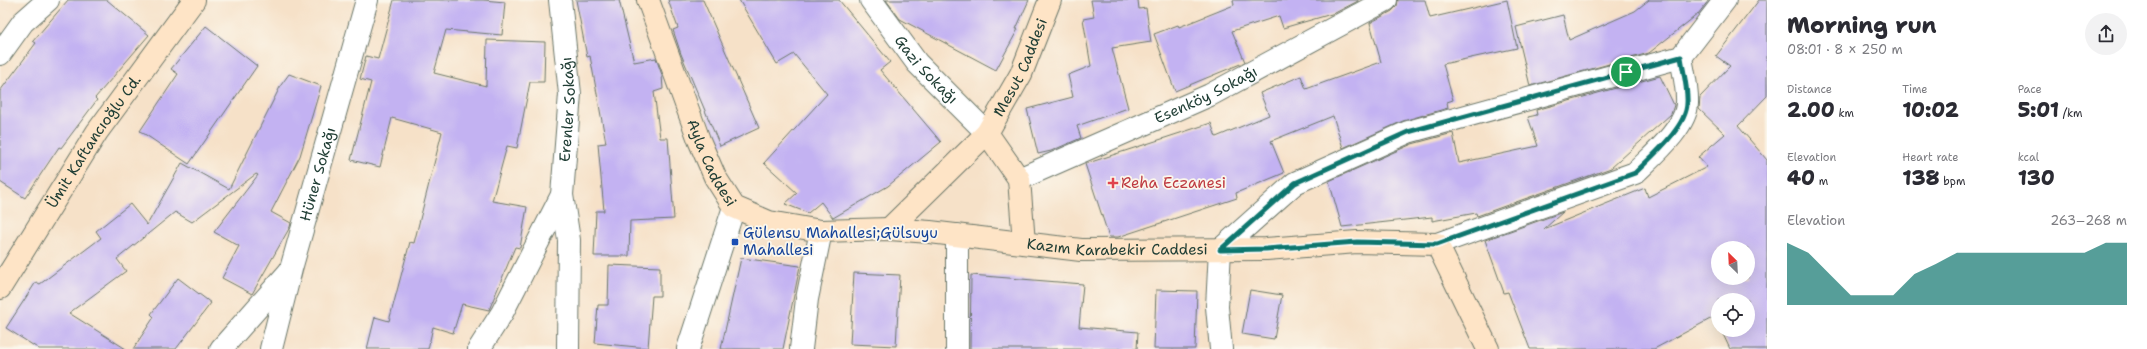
<!DOCTYPE html>
<html lang="en">
<head>
<meta charset="utf-8">
<style>
	body { margin:0; font-family:"Shantell Sans",sans-serif; background:#f2f2f3; color:#2b2b33; height:100vh; display:flex; flex-direction:column; font-size:15px; white-space:nowrap }
	* { box-sizing:border-box; margin:0 }
	p { font-size:13px; color:#7c7c81 }
	.icon { flex:none; width:22px; height:22px; fill:none; stroke:currentColor; stroke-width:2; stroke-linecap:round; stroke-linejoin:round }
	.map { position:relative; flex:1; overflow:hidden }
	.side { display:flex; flex-direction:column; background:#fff; width:380px }
	.side>* { flex:none }
	.needle { width:26px; rotate:336deg }
	.controls { position:absolute; left:1711px; top:241px; display:grid; gap:8px }
	.controls a { display:grid; place-items:center; width:44px; height:44px; border-radius:50%; background:#fff; box-shadow:0 4px 16px #0002; font-size:20px }
	.pin { position:absolute; display:grid; place-items:center; width:34px; height:34px; color:#fff; margin:-17px; border:2px solid #fff; border-radius:50%; box-shadow:0 1px 4px #0007 }
	.round { display:grid; place-items:center; flex:none; width:42px; height:42px; border-radius:21px; background:#f2f2f3 }
	.headline { display:flex; align-items:center; justify-content:space-between; height:68px; padding:0 20px }
	h1 { font-size:22px; font-weight:800; line-height:30px }
	.metrics { display:grid; grid-template-columns:repeat(3,1fr); gap:6px; height:68px; padding:4px 20px }
	.metrics div { display:grid; align-content:center }
	.metrics b { font-size:20px; font-weight:800 }
	.metrics small { font-size:11px; font-weight:400 }
	.metrics p { font-size:11px }
	.chart { height:112px; padding:8px 20px }
	.chart p { display:flex; justify-content:space-between }
	.chart svg { width:100%; height:72px; margin-top:4px; fill:#0f766e; opacity:.7 }
	main { display:flex; flex:1; min-height:0 }
	.map>svg:first-child { display:block }
	.building { fill:#c3b2f2; fill-rule:evenodd }
	.lines { fill:none; stroke-linecap:round; stroke-linejoin:round }
	.street-casing { stroke:#6a7668; stroke-width:24 }
	.secondary-casing { stroke:#6a7668; stroke-width:24 }
	.street { stroke:#fff; stroke-width:22 }
	.secondary { stroke:#fee4c6; stroke-width:22 }
	.route-casing { stroke:#fff; stroke-width:8 }
	.route { stroke:#0f766e; stroke-width:5 }
	.health-dot { fill:#e0444e; stroke:#fbf7ec; stroke-width:1.5 }
	.transit-dot { fill:#1a4fb4; stroke:#fbf7ec; stroke-width:1.5 }
	.labels { text-anchor:middle; stroke-width:3.5; stroke-linejoin:round; paint-order:stroke }
	.street-label { font-size:15px; fill:#1f3d34; stroke:#fbf7ec }
	.health-label { font-size:15px; fill:#be3a42; stroke:#fbf7ec; text-anchor:start }
	.transit-label { font-size:15px; fill:#164399; stroke:#fbf7ec; text-anchor:start }
</style>
</head>
<body>
<main>
<div class="map">
<svg width="1767" height="349" viewBox="0 0 1767 349">
	<rect width="100%" height="100%" fill="#fbf7ec"/>
	<filter id="ink" filterUnits="userSpaceOnUse"><feTurbulence type="fractalNoise" baseFrequency=".025" numOctaves="2"/><feDisplacementMap in="SourceGraphic" scale="8" xChannelSelector="R" yChannelSelector="G"/><feConvolveMatrix kernelMatrix="1 2 1 2 8 2 1 2 1" color-interpolation-filters="sRGB"/></filter>
	<filter id="wash" filterUnits="userSpaceOnUse"><feTurbulence type="fractalNoise" baseFrequency=".012" numOctaves="4" result="noise"/><feDisplacementMap in="SourceGraphic" scale="16" xChannelSelector="R" yChannelSelector="G"/><feGaussianBlur stdDeviation="0.9" result="paint"/><feColorMatrix in="noise" values="0 0 0 0 0 0 0 0 0 0 0 0 0 0 0 0 0 1.4 0 .05"/><feComposite in="paint" operator="in"/></filter>
	<g filter="url(#wash)">
		<rect width="100%" height="100%" fill="#f6e1c8"/>
		<g id="blocks">
			<!-- building -->
			<g class="building">
				<polygon points="68,0 107,0 149,35 95,98 97,100 61,148 59,147 25,198 0,182 0,91 36,43 33,41"/>
				<polygon points="394,0 483,0 505,2 502,35 446,30 434,73 486,86 487,40 545,42 544,82 530,82 517,148 507,146 492,201 527,207 520,248 515,247 489,310 462,304 453,333 433,327 428,349 367,349 375,317 389,321 410,242 414,243 442,132 392,118 380,167 351,160 371,82 360,79 366,56 378,59"/>
				<polygon points="576,0 619,0 634,62 656,58 662,75 663,89 654,92 660,138 668,138 674,219 630,221 629,256 594,256 596,211 604,211 598,144 606,143 590,56 587,57"/>
				<polygon points="668,0 703,0 759,128 720,146 681,54 673,30 678,28"/>
				<polygon points="739,0 839,0 890,62 880,70 941,142 888,186 833,218 821,202 808,213 785,204 797,193 764,163 827,94 794,54 777,64"/>
				<polygon points="886,0 1029,0 1016,29 1018,29 996,70 900,19"/>
				<polygon points="1091,0 1138,0 1139,9 1146,8 1151,42 1112,48 1128,108 1077,126 1081,138 1051,151 1038,154 1027,109 1073,97 1068,75 1091,66 1083,19 1094,17"/>
				<polygon points="1233,0 1358,0 1358,1 1335,13 1283,28 1279,16 1232,31 1245,62 1175,91 1154,34 1178,25 1179,27 1234,5"/>
				<polygon points="1398,0 1425,0 1430,18 1507,0 1517,48 1443,64 1453,100 1447,102 1448,108 1403,121 1343,148 1333,116 1271,141 1284,173 1236,193 1237,198 1118,237 1109,237 1085,164 1211,123 1216,137 1269,115 1260,93 1301,76 1306,89 1381,62 1370,23 1392,11 1397,6"/>
				<polygon points="1649,0 1709,0 1698,14 1649,53 1530,86 1516,27 1563,15 1569,40 1635,11"/>
				<path d="M 1759,0 L 1767,0 L 1767,96 L 1738,126 L 1767,160 L 1767,349 L 1730,349 L 1721,330 L 1748,330 L 1748,300 L 1718,300 L 1718,324 L 1714,317 L 1654,349 L 1530,349 L 1508,292 L 1504,293 L 1485,240 L 1563,212 L 1544,229 L 1645,188 L 1648,197 L 1707,167 L 1698,157 L 1725,134 L 1699,109 L 1700,97 L 1730,66 L 1716,56 ZM 1718,248 L 1748,248 L 1748,278 L 1718,278 Z"/>
				<polygon points="206,26 257,66 189,164 140,131 178,74 171,69"/>
				<polygon points="289,74 321,86 300,156 271,212 291,223 290,227 252,294 222,278 239,246 214,232 258,175 256,174 192,222 175,212 117,259 126,271 69,313 126,349 39,349 6,328 36,282 40,284 101,238 96,231 130,204 147,225 182,163 229,189 281,85"/>
				<polygon points="1660,76 1674,105 1671,114 1611,168 1477,216 1476,213 1432,221 1432,217 1342,227 1329,181 1412,144 1453,133 1459,163 1538,146 1528,117 1537,115 1536,110"/>
				<polygon points="741,258 800,266 783,349 721,349"/>
				<polygon points="609,265 660,267 660,296 652,296 648,348 595,343 598,305 608,305"/>
				<polygon points="854,273 900,275 896,346 850,344"/>
				<polygon points="971,275 1083,284 1079,327 1138,332 1137,349 970,349"/>
				<polygon points="178,278 211,303 176,349 133,349 154,317 151,314"/>
				<polygon points="1156,290 1197,291 1195,349 1154,349"/>
				<polygon points="1250,290 1282,295 1274,339 1242,334"/>
			</g>
		</g>
	</g>
	<g filter="url(#ink)">
		<use href="#blocks" fill-opacity="0" stroke="#6a7668" stroke-width="1"/>
		<g class="lines">
			<defs>
				<g id="street">
					<path id="s1" d="M 871,0 L 917,63 L 987,133"/>
					<polyline points="0,54 23,22 48,0"/>
					<path id="s2" d="M 1019,179 L 1210,95 L 1386,0"/>
					<polyline points="562,195 569,240 568,349"/>
					<path d="M 1437,244 L 1635,173 C 1651,157 1687,127 1687,103 C 1688,88 1683,71 1681,57"/>
					<polyline points="221,349 289,272"/>
					<path id="s3" d="M 271,349 L 291,269 L 367,0"/>
					<path id="s4" d="M 479,349 L 502,313 L 562,195 L 570,94 L 560,0"/>
					<polyline points="688,349 734,207"/>
					<polyline points="801,349 807,299 821,231"/>
					<polyline points="957,349 957,235"/>
					<polyline points="1221,349 1217,307 1220,250 1295,183 1408,132 1681,57 1725,0"/>
				</g>
				<g id="secondary">
					<path id="s5" d="M 648,0 L 699,140 L 715,177 L 734,207 L 769,222 L 821,231 L 889,229 L 930,232 L 1081,250 L 1266,249 L 1357,242 L 1437,244 L 1488,349"/>
					<polyline points="987,133 1019,179 1024,243"/>
					<path id="s6" d="M 889,229 L 987,133 L 1021,74 L 1050,0"/>
					<path id="s7" d="M 0,288 L 97,132 L 194,0"/>
				</g>
			</defs>
			<!-- street casing -->
			<use href="#street" class="street-casing"/>
			<!-- secondary casing -->
			<use href="#secondary" class="secondary-casing"/>
			<!-- street -->
			<use href="#street" class="street"/>
			<!-- secondary -->
			<use href="#secondary" class="secondary"/>
		</g>
	</g>
	<g class="lines" filter="url(#ink)">
		<defs>
			<path id="route" d="M 1681,57 C 1683,71 1688,88 1687,103 C 1687,127 1651,157 1635,173 L 1437,244 L 1357,242 L 1266,249 L 1220,250 L 1295,183 L 1408,132 Z"/>
		</defs>
		<!-- route casing -->
		<use href="#route" class="route-casing"/>
		<!-- route -->
		<use href="#route" class="route"/>
	</g>
	<!-- markers -->
	<path class="health-dot" d="M1111 177h4v4h4v4h-4v4h-4v-4h-4v-4h4z"/>
	<rect class="transit-dot" x="731" y="238" width="8" height="8" rx="2"/>
	<g class="labels">
		<!-- street labels -->
		<g class="street-label">
			<text dy="5" stroke="none"><textPath href="#s6" startOffset="211">Mesut Caddesi</textPath></text>
			<text dy="5" stroke="none"><textPath href="#s1" startOffset="89">Gazi Sokağı</textPath></text>
			<text dy="5" stroke="none"><textPath href="#s2" startOffset="205">Esenköy Sokağı</textPath></text>
			<text dy="5" stroke="none"><textPath href="#s4" startOffset="261">Erenler Sokağı</textPath></text>
			<text dy="5" stroke="none"><textPath href="#s7" startOffset="174">Ümit Kaftancıoğlu Cd.</textPath></text>
			<text dy="5" stroke="none"><textPath href="#s5" startOffset="175">Ayla Caddesi</textPath></text>
			<text dy="5" stroke="none"><textPath href="#s3" startOffset="181">Hüner Sokağı</textPath></text>
			<text dy="5" stroke="none"><textPath href="#s5" startOffset="613">Kazım Karabekir Caddesi</textPath></text>
		</g>
		<!-- health labels -->
		<g class="health-label">
			<text x="1121" y="188">Reha Eczanesi</text>
		</g>
		<!-- transit labels -->
		<g class="transit-label">
			<text x="743" y="238">Gülensu Mahallesi;Gülsuyu<tspan x="743" dy="17">Mahallesi</tspan></text>
		</g>
	</g>
</svg>
<div class="controls">
<a><svg class="needle" viewBox="-14 -14 28 28"><path d="M0-13l5 13h-10z" fill="#e53935"/><path d="M0 13l5-13h-10z" fill="#7c7c81"/></svg></a>
<a><svg class="icon" aria-label="locate" viewBox="0 0 24 24"><circle cx="12" cy="12" r="6"/><path d="M12 2v4M12 18v4M2 12h4M18 12h4"/></svg></a>
</div>
<div class="pin" style="left:1626px;top:72px;background:#1e9e55"><svg class="icon" aria-label="arrive" viewBox="0 0 24 24"><path d="M6 21V4h12l-3 4 3 4H6"/></svg></div>
</div>
<section class="side">
<div class="headline"><div><h1>Morning run</h1><p>08:01 · 8 × 250 m</p></div><a class="round"><svg class="icon" aria-label="share" viewBox="0 0 24 24"><path d="M12 15V3M7 8l5-5 5 5M5 13v7h14v-7"/></svg></a></div>
<div class="metrics">
<div><p>Distance</p><b>2.00<small> km</small></b></div>
<div><p>Time</p><b>10:02</b></div>
<div><p>Pace</p><b>5:01<small> /km</small></b></div>
</div>
<div class="metrics">
<div><p>Elevation</p><b>40<small> m</small></b></div>
<div><p>Heart rate</p><b>138<small> bpm</small></b></div>
<div><p>kcal</p><b>130</b></div>
</div>
<div class="chart"><p><span>Elevation</span>263–268 m</p>
<svg viewBox="0 0 160 44" preserveAspectRatio="none"><path d="M0 44V6L10 12L20 25L30 38L40 38L50 38L60 25L70 19L80 12L90 12L100 12L110 12L120 12L130 12L140 12L150 6L160 6V44z"/></svg>
</div>
</section>
</main>
</body>
</html>
